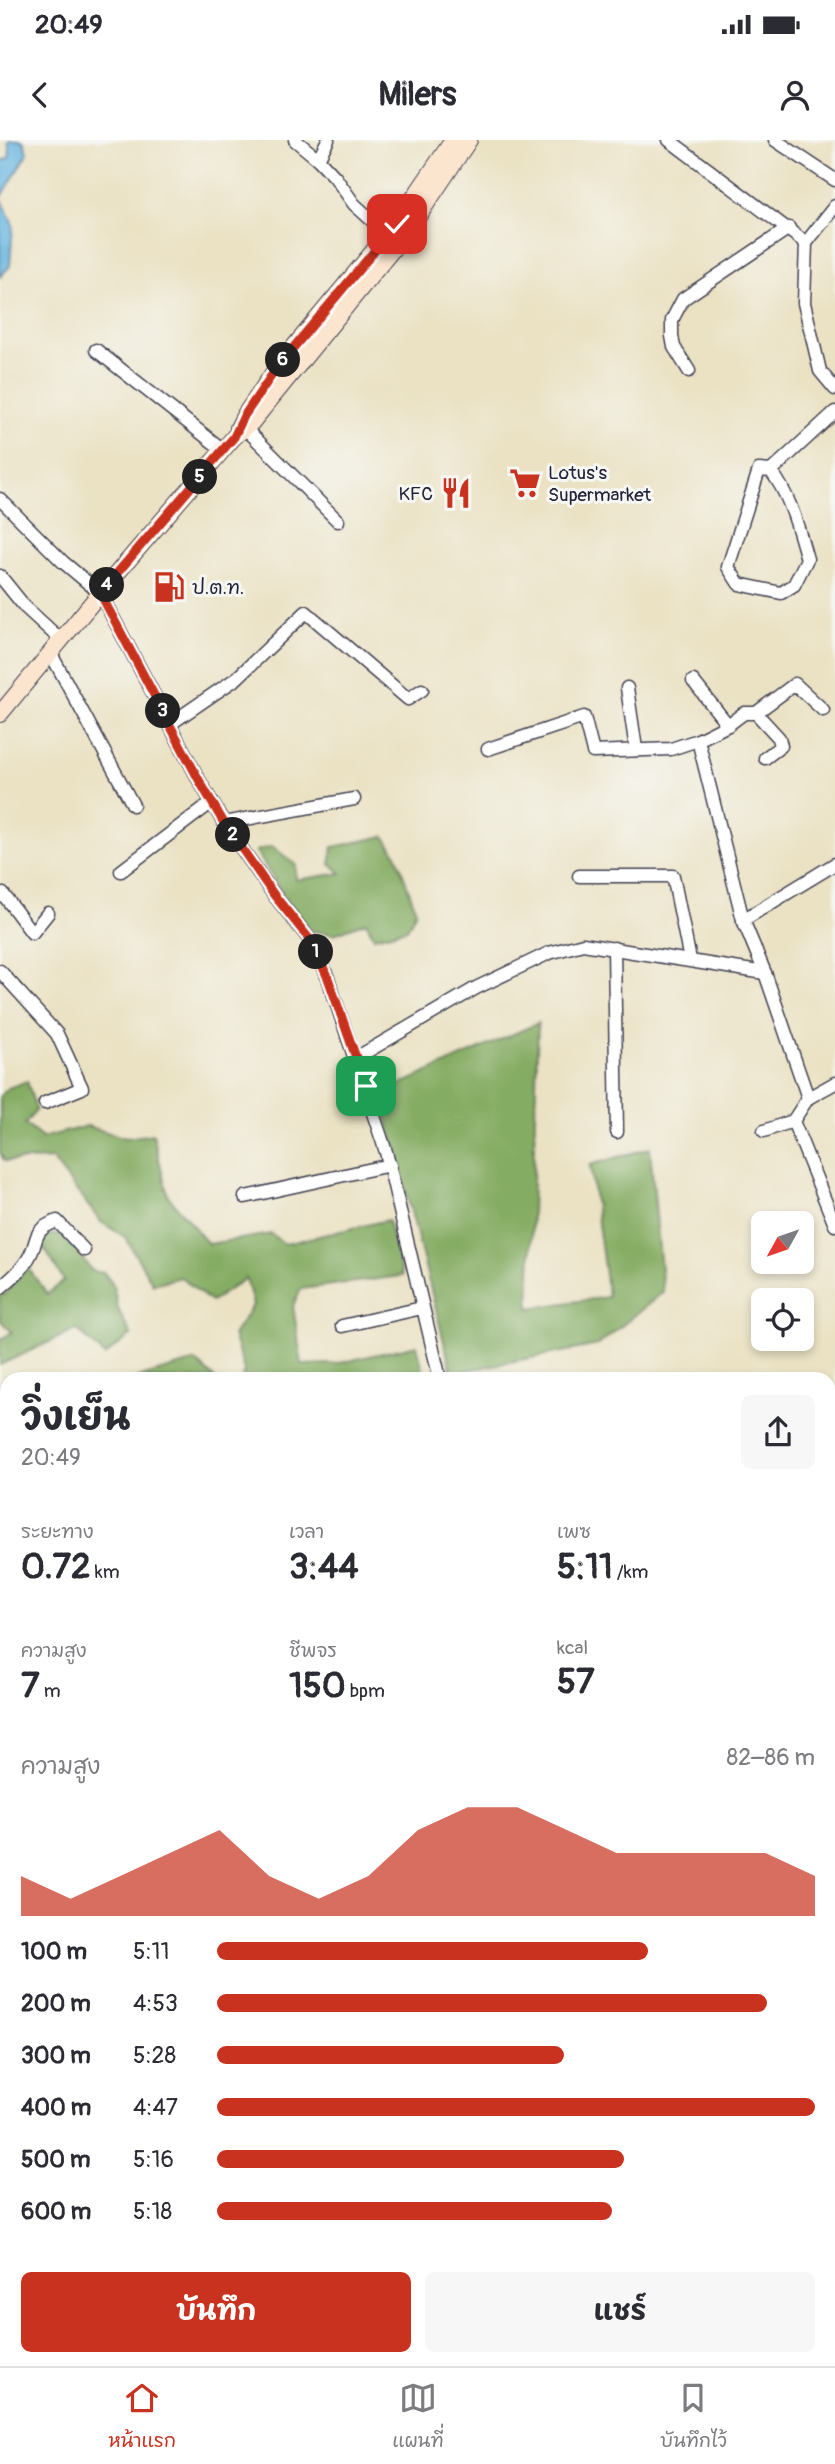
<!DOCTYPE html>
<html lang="th">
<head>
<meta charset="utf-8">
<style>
	body { margin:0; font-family:Pangolin,"Playpen Sans Thai",sans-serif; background:#f7f7f7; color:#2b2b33; height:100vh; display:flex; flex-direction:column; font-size:26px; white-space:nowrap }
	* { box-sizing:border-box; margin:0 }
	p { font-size:23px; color:#7c7c81 }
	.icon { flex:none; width:38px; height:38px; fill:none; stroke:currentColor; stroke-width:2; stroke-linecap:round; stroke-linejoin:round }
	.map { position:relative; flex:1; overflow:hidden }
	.sheet { position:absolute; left:0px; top:1232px; width:836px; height:994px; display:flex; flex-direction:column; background:#fff; border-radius:21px 21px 0 0; box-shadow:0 4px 10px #0003 }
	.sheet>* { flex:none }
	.needle { width:46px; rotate:230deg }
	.buttons { position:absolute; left:751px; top:1071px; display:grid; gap:14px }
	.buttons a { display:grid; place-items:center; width:63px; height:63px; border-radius:10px; background:#fff; box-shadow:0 4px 10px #0003; font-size:35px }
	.pin { position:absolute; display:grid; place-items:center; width:60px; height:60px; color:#fff; margin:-30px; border-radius:14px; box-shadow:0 4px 10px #0006 }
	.km { position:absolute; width:35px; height:35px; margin:-18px; border-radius:50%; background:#222; color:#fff; font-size:19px; line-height:35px; text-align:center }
	.round { display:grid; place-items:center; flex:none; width:74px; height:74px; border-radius:10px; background:#f7f7f7 }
	.summary { display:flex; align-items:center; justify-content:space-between; height:119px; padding:0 21px }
	h1 { font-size:38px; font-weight:700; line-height:52px }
	.metrics { display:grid; grid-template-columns:repeat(3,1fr); gap:10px; height:119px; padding:7px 21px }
	.metrics div { display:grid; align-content:center }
	.metrics b { font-size:35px; font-weight:700 }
	.metrics small { font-size:19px; font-weight:400 }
	.metrics p { font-size:19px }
	.chart { height:196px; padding:14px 21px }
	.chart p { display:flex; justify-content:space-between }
	.chart svg { width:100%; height:126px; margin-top:7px; fill:#c8321e; opacity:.7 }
	.button { display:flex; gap:14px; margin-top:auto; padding:14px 21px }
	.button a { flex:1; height:80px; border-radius:10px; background:#c8321e; color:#fff; font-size:28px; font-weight:700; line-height:80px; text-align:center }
	.button a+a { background:#f7f7f7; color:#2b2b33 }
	ul { padding:0 21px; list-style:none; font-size:23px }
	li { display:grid; grid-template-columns:112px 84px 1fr; align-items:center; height:52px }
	li i { height:18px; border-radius:9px; background:#c8321e }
	.status { display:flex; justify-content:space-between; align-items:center; height:49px; padding:0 35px; background:#fff; direction:ltr }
	.status svg { height:19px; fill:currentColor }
	header { display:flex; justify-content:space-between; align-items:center; height:91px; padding:0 21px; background:#fff; font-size:32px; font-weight:700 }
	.dock { display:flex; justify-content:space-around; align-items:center; height:98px; border-top:2px solid #e1e1e2; background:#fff; font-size:19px; color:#7c7c81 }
	.dock a { display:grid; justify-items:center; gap:4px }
	.dock .selected { color:#c8321e }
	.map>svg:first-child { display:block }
	.forest { fill:#84ac62; stroke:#53674e; stroke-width:2 }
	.water { fill:#66b5e0; stroke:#446c8e; stroke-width:2 }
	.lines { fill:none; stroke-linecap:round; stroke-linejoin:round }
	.street-casing { stroke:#403f50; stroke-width:15 }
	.secondary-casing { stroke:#403f50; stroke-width:18 }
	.street { stroke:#fff; stroke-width:12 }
	.secondary { stroke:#fbe5cf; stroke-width:16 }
	.route-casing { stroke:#fff; stroke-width:14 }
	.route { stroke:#c8321e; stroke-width:9 }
	.labels { text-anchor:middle; stroke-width:6; stroke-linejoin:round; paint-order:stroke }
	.poi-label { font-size:19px; fill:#22223b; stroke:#f6f6f2; text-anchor:start }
</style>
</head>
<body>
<div class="status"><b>20:49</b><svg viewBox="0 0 49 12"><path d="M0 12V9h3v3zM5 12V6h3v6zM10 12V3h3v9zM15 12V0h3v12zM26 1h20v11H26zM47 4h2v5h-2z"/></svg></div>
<header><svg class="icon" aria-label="back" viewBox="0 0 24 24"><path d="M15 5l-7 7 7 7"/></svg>Milers<svg class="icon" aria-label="person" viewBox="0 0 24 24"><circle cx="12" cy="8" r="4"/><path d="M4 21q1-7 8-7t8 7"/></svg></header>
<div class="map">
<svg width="835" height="2226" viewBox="0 0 835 2226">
	<rect width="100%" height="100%" fill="#f6f6f2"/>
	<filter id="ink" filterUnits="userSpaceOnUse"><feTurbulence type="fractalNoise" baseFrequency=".0143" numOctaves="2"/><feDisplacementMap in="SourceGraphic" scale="14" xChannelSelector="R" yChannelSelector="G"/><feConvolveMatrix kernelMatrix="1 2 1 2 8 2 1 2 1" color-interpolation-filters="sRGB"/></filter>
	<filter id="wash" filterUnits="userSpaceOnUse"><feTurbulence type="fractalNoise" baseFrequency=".00686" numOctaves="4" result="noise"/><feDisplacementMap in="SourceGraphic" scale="28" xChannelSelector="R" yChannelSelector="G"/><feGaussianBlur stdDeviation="1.57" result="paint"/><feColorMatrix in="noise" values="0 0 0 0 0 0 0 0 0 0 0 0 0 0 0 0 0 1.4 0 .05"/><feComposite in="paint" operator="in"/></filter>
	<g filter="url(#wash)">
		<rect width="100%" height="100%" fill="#ebe2c4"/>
		<!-- forest -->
		<g class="forest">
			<polygon points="384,696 396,714 416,771 407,789 374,797 366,782 334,794 312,791 289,764 256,711 272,706 296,725 296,740 341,733 330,724 333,707"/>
			<polygon points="538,883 529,1168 608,1157 590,1025 650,1008 663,1152 598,1205 452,1233 381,953"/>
			<polygon points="27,941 36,970 25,984 42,998 87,986 126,998 153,994 168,1056 208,1104 271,1094 285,1104 388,1080 402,1136 301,1149 293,1166 302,1225 335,1224 417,1205 425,1239 242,1239 244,1230 233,1195 253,1165 246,1138 211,1162 181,1137 153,1144 125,1097 101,1082 52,1019 4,1021 0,1012 0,956 8,948"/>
			<polygon points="46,1089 52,1095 64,1094 92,1131 104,1133 113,1145 118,1169 131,1195 105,1216 77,1189 0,1225 0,1200 12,1192 0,1180 0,1152 5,1155 15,1140 28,1128 47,1154 64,1141 46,1111 39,1106"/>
			<polygon points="196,1221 215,1239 133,1239"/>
			<polygon points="835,1369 835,2226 0,2226 0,1905 7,1901 7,2219 830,2219 830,1370"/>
		</g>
		<!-- water -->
		<polygon class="water" points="10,0 22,0 25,4 27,14 1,58 13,85 10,126 0,137 0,22 9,18 10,9 8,2"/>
	</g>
	<g filter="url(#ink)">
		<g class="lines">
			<defs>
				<g id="street">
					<polyline points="295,0 318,19 335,37 354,64 388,95"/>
					<polyline points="669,0 806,103"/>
					<polyline points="775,0 835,40"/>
					<polyline points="318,19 328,0"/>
					<polyline points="835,66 806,103 804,163 820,231 835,249"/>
					<polyline points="96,210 223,310"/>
					<polyline points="689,231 674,207 672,196 672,180 683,159 789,88"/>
					<polyline points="246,289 338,381"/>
					<path d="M 759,330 L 771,331 C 791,357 798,388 807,419 L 794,445 L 781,453 L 739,444 L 728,427 Z"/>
					<polyline points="771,331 835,272"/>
					<polyline points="0,359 63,422 100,453 199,640 224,683 274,755 311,801 328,838 386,1012 440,1239"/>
					<polyline points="0,436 25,467 62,501"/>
					<polyline points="51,514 133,665"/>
					<polyline points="693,541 728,585"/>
					<polyline points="627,548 636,609"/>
					<polyline points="756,573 779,598 781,606 765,618"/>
					<polyline points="170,584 237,538 306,472 408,559 422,550"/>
					<polyline points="698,600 743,780 765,833 808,958 835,943"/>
					<polyline points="488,609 584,577 593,612 671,609 698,600 728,585 744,573 756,573 795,544 823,570"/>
					<polyline points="224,683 354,659"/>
					<polyline points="121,731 212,662"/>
					<polyline points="579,736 673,736 690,820"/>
					<polyline points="0,756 3,754 32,793 48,773"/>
					<polyline points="743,780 835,724"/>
					<polyline points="614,808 617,992"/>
					<polyline points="0,831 57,894 82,948 45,963"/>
					<polyline points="356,918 476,848 549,813 583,804 765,833"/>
					<polyline points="808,958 793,981 835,1085"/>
					<polyline points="764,991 793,981"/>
					<polyline points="245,1057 390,1025"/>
					<path d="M 0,1148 C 10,1140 21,1131 28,1119 C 40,1100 30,1091 57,1081 L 84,1110"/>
					<polyline points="342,1186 422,1168"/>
					<polyline points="0,1264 7,1279"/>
					<polyline points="830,1365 835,1363"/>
					<polyline points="0,1766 7,1770"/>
					<polyline points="0,1799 7,1782"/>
					<polyline points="830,1878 835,1879"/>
					<polyline points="425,2226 427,2219"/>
				</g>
				<g id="secondary">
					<polyline points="238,288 244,276 278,226 396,84 453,0"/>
					<polyline points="0,574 100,453 234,297 252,282 396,105 417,78 469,0"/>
				</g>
			</defs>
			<!-- street casing -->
			<use href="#street" class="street-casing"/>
			<!-- secondary casing -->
			<use href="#secondary" class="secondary-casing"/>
			<!-- street -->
			<use href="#street" class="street"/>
			<!-- secondary -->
			<use href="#secondary" class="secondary"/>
		</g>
	</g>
	<g class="lines" filter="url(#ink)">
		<defs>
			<polyline id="route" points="366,946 328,838 311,801 274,755 224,683 199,640 100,453 234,297 244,276 278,226 397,84"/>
		</defs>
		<!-- route casing -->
		<use href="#route" class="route-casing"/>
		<!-- route -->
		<use href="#route" class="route"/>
	</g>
	<!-- icons -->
	<defs>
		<symbol id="supermarket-bare" viewBox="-9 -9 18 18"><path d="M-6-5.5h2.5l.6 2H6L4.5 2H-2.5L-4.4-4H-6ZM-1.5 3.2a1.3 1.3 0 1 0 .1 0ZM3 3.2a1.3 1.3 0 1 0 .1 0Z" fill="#c8321e" stroke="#f6f6f2" stroke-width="2.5" paint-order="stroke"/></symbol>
		<symbol id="restaurant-bare" viewBox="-9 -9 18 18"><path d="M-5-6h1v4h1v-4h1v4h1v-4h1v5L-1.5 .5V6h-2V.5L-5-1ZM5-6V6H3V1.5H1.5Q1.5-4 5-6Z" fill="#c8321e" stroke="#f6f6f2" stroke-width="2.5" paint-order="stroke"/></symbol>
		<symbol id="fuel-bare" viewBox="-9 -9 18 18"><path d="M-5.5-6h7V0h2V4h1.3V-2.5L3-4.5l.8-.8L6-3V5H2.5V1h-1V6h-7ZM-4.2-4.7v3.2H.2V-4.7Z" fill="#c8321e" stroke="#f6f6f2" stroke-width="2.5" paint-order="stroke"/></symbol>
	</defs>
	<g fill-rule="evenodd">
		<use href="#supermarket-bare" x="503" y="321" width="44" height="44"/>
		<use href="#restaurant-bare" x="434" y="331" width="44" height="44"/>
		<use href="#fuel-bare" x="147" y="425" width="44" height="44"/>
	</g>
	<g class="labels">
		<!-- poi labels -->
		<g class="poi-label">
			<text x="548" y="339">Lotus's<tspan x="548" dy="22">Supermarket</tspan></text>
			<text x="433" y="360" text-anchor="end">KFC</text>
			<text x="192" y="454">ป.ต.ท.</text>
		</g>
	</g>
</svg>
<div class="buttons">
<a><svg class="needle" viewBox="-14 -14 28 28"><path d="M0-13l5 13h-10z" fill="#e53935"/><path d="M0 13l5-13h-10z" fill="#7c7c81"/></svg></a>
<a><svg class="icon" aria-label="locate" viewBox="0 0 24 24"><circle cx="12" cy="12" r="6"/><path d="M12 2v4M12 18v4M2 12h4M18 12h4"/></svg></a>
</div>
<div class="pin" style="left:366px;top:946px;background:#1e9e55"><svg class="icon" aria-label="arrive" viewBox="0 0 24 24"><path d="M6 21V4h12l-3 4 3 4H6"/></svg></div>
<div class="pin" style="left:397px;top:84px;background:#d93025"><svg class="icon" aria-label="check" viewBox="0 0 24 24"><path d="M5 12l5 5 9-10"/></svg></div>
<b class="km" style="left:316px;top:812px">1</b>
<b class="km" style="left:233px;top:695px">2</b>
<b class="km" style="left:163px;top:571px">3</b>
<b class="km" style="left:107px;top:445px">4</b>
<b class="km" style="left:200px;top:337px">5</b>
<b class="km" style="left:283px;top:220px">6</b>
<section class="sheet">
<div class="summary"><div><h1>วิ่งเย็น</h1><p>20:49</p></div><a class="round"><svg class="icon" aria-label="share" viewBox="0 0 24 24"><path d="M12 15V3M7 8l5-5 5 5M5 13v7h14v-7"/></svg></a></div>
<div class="metrics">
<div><p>ระยะทาง</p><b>0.72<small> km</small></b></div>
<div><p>เวลา</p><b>3:44</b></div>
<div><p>เพซ</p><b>5:11<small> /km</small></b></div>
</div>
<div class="metrics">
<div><p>ความสูง</p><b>7<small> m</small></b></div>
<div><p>ชีพจร</p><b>150<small> bpm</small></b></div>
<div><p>kcal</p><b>57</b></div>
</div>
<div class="chart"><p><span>ความสูง</span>82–86 m</p>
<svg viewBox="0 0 160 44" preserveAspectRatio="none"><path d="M0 44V30L10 38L20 30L30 22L40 14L50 30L60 38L70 30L80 14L90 6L100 6L110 14L120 22L130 22L140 22L150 22L160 30V44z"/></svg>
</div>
<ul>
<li><b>100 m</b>5:11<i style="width:72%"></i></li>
<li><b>200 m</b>4:53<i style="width:92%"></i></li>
<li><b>300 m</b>5:28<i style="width:58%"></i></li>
<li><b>400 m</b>4:47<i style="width:100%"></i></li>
<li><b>500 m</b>5:16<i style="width:68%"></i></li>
<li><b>600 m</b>5:18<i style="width:66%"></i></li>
</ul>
<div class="button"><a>บันทึก</a><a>แชร์</a></div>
</section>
</div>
<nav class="dock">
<a class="selected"><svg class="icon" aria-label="home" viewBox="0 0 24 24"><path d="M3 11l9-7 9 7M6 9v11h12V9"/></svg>หน้าแรก</a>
<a><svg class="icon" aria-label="map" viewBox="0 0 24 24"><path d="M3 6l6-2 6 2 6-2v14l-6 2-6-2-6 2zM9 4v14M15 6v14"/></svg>แผนที่</a>
<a><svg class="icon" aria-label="saved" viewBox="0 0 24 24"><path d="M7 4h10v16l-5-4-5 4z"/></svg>บันทึกไว้</a>
</nav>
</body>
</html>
